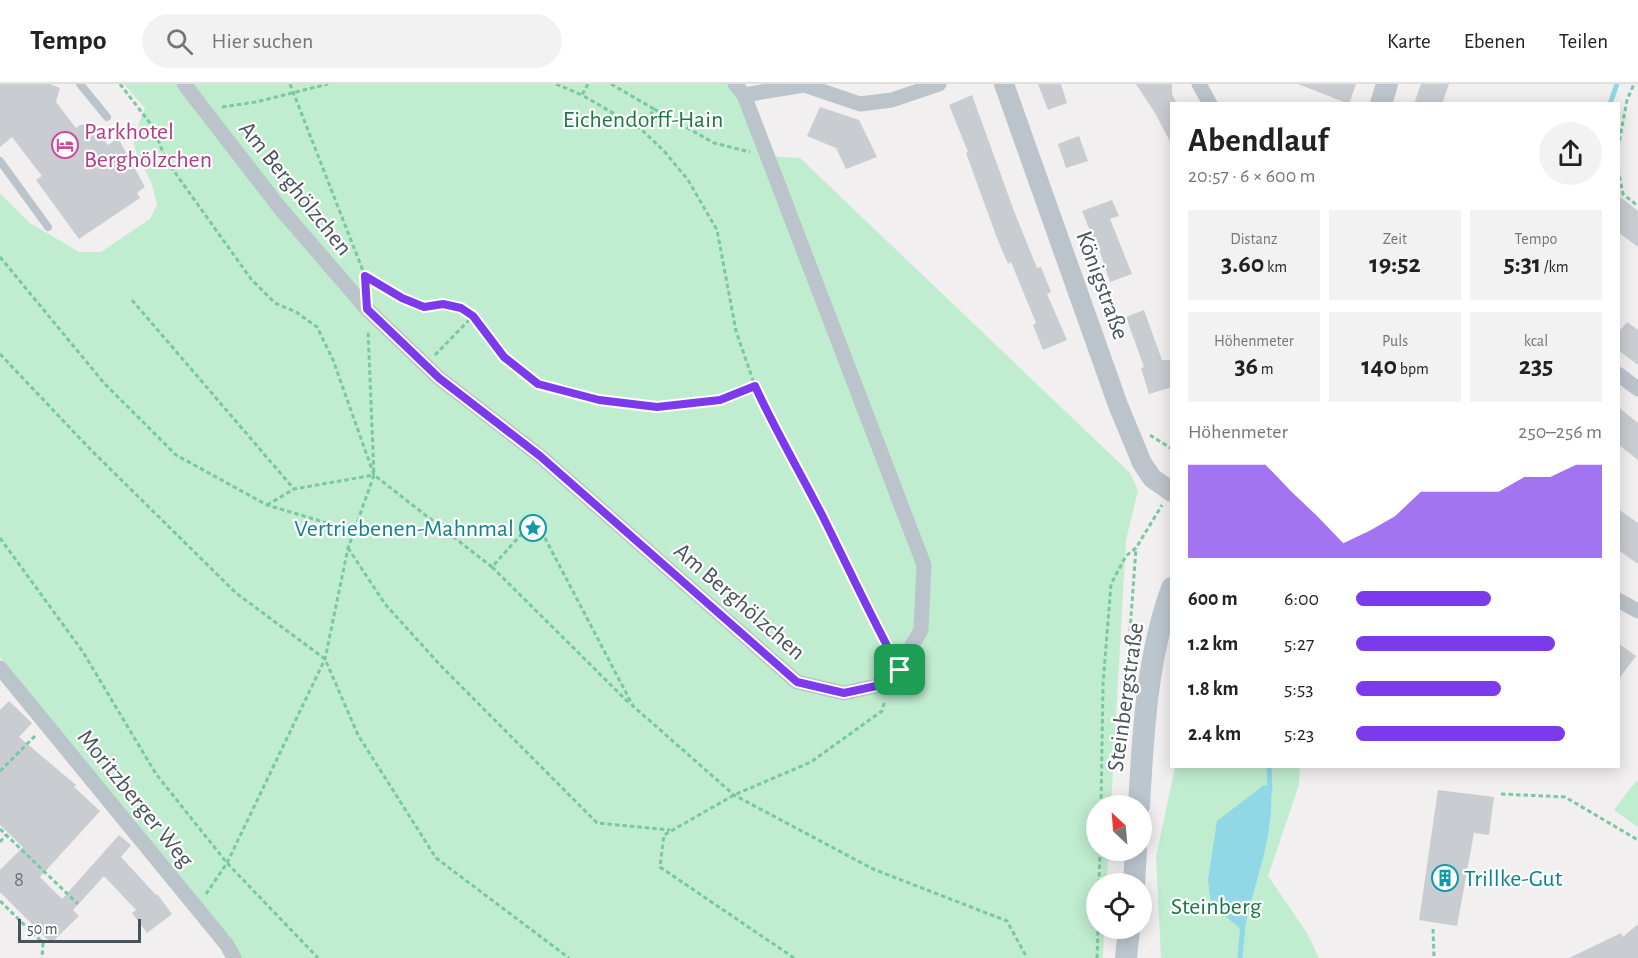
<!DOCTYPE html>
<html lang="de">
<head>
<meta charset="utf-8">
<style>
	body { margin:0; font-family:"Alegreya Sans",sans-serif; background:#f2f2f2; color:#222; height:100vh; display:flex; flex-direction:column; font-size:22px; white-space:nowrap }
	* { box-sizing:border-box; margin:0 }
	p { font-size:20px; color:#767676 }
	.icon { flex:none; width:33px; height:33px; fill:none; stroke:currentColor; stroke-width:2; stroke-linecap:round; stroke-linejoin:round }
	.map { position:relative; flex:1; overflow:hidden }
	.sheet { position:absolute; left:1170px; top:18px; width:450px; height:666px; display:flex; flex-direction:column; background:#fff; border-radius:0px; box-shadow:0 3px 15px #0003 }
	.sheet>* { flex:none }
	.needle { width:39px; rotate:334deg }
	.controls { position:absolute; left:1086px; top:711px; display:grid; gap:12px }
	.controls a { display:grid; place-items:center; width:66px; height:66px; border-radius:50%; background:#fff; box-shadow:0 3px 15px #0003; font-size:30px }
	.scale { position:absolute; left:18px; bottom:15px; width:123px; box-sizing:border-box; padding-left:6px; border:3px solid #48535b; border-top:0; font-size:16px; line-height:21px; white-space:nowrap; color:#48535b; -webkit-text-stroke:4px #fff; paint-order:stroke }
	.pin { position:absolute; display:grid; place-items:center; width:51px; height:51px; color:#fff; margin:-26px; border-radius:12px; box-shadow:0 3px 9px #0006 }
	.round { display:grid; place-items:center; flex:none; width:63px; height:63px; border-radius:32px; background:#f2f2f2 }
	.head { display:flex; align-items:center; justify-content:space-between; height:102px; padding:0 18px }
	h1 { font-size:33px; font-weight:700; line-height:45px }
	.stats { display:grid; grid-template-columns:repeat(3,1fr); gap:9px; height:102px; padding:6px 18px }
	.stats div { display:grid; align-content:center; border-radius:0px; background:#f2f2f2; text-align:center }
	.stats b { font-size:26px; font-weight:700 }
	.stats small { font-size:16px; font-weight:400 }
	.stats p { font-size:16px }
	.chart { height:168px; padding:12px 18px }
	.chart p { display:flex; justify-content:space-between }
	.chart svg { width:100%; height:108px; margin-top:6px; fill:#7c3aed; opacity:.7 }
	ul { padding:0 18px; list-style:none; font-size:20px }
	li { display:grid; grid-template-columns:96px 72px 1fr; align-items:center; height:45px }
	li i { height:15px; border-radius:8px; background:#7c3aed }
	header { display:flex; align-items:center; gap:36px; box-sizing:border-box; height:84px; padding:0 30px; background:#fff; border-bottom:2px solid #e0e0e0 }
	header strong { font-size:28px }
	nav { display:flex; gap:33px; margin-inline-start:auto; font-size:21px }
	.search { width:420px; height:54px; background:#f2f2f2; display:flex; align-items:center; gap:15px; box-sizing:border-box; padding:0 21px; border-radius:33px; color:#767676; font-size:22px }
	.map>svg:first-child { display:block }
	.green { fill:#c0eccf }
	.water { fill:#90d8e6 }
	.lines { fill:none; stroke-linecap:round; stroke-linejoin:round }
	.stream { stroke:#90d8e6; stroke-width:5 }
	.building { fill:#c9ccd1 }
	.path { stroke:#7ac89e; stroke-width:3; stroke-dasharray:4.5 3; stroke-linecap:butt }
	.service { stroke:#bbc4cb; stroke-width:8 }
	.minor { stroke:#bbc4cb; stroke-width:15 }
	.tertiary { stroke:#bbc4cb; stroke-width:20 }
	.secondary { stroke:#bcc6cf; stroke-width:22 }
	.route-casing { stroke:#fff; stroke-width:12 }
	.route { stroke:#7c3aed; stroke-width:8 }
	.labels { text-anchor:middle; stroke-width:4.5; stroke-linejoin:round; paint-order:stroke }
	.number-label { font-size:21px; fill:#687178 }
	.park-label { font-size:24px; fill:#1d7846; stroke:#fff }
	.hotel-label { font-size:24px; fill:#b23c85; stroke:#fff; text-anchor:start }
	.street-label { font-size:24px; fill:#48535b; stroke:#fff }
	.culture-label { font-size:24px; fill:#0d838f; stroke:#fff; text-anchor:end }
</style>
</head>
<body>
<header>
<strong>Tempo</strong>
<div class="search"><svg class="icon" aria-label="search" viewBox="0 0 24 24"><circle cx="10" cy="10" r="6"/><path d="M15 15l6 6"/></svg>Hier suchen</div>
<nav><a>Karte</a><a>Ebenen</a><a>Teilen</a></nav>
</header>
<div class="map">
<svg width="1638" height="874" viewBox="0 0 1638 874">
	<rect width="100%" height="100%" fill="#f1efef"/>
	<!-- green -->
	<g class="green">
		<polygon points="124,0 733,0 766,72 800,74 1130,389 1138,407 1126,456 1111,721 1096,722 1096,766 1108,767 1107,799 1096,800 1096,844 1104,845 1103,874 231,874 230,860 0,573 0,109 30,139 79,168 101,168 150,135 157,121 152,100 137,71 133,56 145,24"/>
		<polygon points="1175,683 1300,683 1299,701 1268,792 1307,849 1319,874 1161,874 1156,773"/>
		<polygon points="1636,697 1638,698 1638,743 1614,726"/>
	</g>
	<!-- water -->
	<path class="water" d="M 1264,701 L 1271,703 C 1274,757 1254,797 1244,848 L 1211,820 L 1208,796 L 1217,737 Z"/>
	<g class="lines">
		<!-- stream -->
		<g class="stream">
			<polyline points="1610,20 1617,0"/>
			<polyline points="1269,682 1270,708"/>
			<polyline points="1240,874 1243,840"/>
		</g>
	</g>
	<!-- building -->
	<g class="building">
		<polygon points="0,0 50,0 60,4 56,18 76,44 80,41 91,40 108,61 118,54 145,103 137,109 140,114 79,155 36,96 42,92 12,53 0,63"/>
		<polygon points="1038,0 1061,0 1067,19 1048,26"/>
		<polygon points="1136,0 1172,0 1172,10 1177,20 1172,20 1172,61 1155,29"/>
		<polygon points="1298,0 1356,0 1349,20"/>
		<polygon points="1421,0 1449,0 1442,20 1414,20"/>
		<polygon points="972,11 1014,127 1037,184 1041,183 1051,208 1047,210 1067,256 1043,266 1033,241 1036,239 1011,178 1008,180 997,154 966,69 968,68 949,21"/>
		<polygon points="820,23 859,36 877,73 846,85 836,64 807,52"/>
		<polygon points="1079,52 1088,77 1066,84 1058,60"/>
		<polygon points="1618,111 1638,127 1638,163 1618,148"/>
		<polygon points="1112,116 1119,132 1110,135 1132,190 1110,198 1095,153 1093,154 1082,127"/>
		<polygon points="1144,226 1162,276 1172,276 1172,303 1149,310 1141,284 1144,283 1126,233"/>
		<polygon points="1627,238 1638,246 1638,281 1618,266 1618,249"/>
		<polygon points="1618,323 1638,339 1638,376 1618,360"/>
		<polygon points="1618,425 1638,439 1638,480 1618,466"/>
		<polygon points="1618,559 1636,572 1618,596"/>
		<polygon points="9,617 32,639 19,653 76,701 74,703 100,727 40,793 62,815 119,751 131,761 121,773 156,811 157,810 172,830 147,849 132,829 136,826 104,792 73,826 79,832 51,859 0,808 0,786 23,763 0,741 0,626"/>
		<polygon points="1438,706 1494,713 1489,751 1474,749 1457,842 1419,836"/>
		<polygon points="1638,840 1638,874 1569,874 1621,849 1623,853"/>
	</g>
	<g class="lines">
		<!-- path -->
		<g class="path">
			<polyline points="120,0 153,43 166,76 251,195 275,219 296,228 317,243 333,276 374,391 492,483 535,435 633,622 734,711 873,785 1007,837 1027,874"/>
			<polyline points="290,0 365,192 366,201"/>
			<polyline points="556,0 582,11"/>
			<polyline points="588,0 582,11 642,46 664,67 688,96 717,146 736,247 755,302 782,360 821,430 856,505 890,568"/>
			<polyline points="611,0 654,25 642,46"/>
			<polyline points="222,23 256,18 328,0"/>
			<polyline points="654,25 714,59 750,68"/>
			<polyline points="1618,64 1627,16 1634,0"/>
			<polyline points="1618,85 1623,110 1638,122"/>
			<polyline points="0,173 104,299 176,371 267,421 354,447"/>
			<polyline points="365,192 402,214 424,223 443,220 461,224 473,232 504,273 538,300 599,316 657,323 720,316 755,302"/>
			<polyline points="132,216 294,405"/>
			<polyline points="0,270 90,365 236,509 325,575 358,651 436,774 569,874"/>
			<polyline points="435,271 473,232"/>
			<polyline points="1150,351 1172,365"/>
			<polyline points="267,421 294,405 374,391"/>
			<polyline points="0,454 83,568 156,690 227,779 318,874"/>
			<polyline points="348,464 385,520 441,582 597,739 670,746"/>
			<polyline points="492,483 629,619"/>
			<polyline points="1124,629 1136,464"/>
			<polyline points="0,687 37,650"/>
			<polyline points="1501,710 1565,713 1638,756"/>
			<polyline points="1101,722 1103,600 1111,500 1126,472 1136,464 1162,421"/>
			<polyline points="0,745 78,820"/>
			<polyline points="0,758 6,751"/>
			<polyline points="1099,800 1100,766"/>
			<polyline points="206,810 227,779 325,575 348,464 374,391 368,246"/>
			<polyline points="0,817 43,859 42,874"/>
			<polyline points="1433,845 1434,874"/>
			<polyline points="794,874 660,783 664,751 734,711 811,678 882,627 885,616"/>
			<polyline points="1097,874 1098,844"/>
		</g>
		<!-- service -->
		<g class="service">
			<polyline points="80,0 107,33"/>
			<polyline points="0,77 48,143"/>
		</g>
		<!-- minor -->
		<g class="minor">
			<polyline points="184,0 280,124 367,225 439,294 540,372 797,598 844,609 890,599 921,546 924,481 744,11 735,0"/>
			<polyline points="1199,0 1210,20"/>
			<polyline points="744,11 804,1 860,20 892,16 939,0"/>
			<polyline points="1618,290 1638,305"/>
			<polyline points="1618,516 1638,527"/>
			<polyline points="0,584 227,861 234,874"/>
		</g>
		<!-- tertiary -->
		<polyline class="tertiary" points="1004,0 1118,321 1142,379 1152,394 1172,408"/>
		<!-- secondary -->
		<g class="secondary">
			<polyline points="1381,20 1387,0"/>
			<path d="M 1139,722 C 1143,649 1147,572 1172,504"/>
			<polyline points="1134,800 1136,766"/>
			<polyline points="1126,874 1129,844"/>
		</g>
	</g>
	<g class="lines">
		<defs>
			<path id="route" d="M 365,192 L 402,214 L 424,223 L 443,220 L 461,224 L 473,232 L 504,273 L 538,300 L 599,316 L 657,323 L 720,316 L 755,302 C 775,346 800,388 822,431 C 848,483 872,535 900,586 L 890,599 L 844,609 L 797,598 L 540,372 L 439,294 L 367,225 Z"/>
		</defs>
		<!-- route casing -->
		<use href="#route" class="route-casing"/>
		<!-- route -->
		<use href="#route" class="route"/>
	</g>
	<!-- icons -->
	<defs>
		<symbol id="hotel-ring" viewBox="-11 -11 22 22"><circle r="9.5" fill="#fff" stroke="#d1479c" stroke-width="1.5"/><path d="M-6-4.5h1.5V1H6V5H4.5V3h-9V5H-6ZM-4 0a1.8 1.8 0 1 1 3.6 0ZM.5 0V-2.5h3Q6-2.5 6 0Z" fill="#d1479c"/></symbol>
		<symbol id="sight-ring" viewBox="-11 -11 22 22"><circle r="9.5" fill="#fff" stroke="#0f9aa8" stroke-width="1.5"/><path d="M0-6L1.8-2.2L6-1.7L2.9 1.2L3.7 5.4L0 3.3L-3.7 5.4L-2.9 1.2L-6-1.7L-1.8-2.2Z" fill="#0f9aa8"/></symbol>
		<symbol id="building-ring" viewBox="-11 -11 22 22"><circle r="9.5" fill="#fff" stroke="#0f9aa8" stroke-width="1.5"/><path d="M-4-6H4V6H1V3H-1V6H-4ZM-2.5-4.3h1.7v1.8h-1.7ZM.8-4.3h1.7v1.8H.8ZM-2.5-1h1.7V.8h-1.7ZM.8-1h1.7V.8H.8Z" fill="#0f9aa8"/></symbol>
	</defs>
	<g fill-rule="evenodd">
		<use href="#hotel-ring" x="50" y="46" width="30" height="30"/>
		<use href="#sight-ring" x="518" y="429" width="30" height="30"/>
		<use href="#building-ring" x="1430" y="779" width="30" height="30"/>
	</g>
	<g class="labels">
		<!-- number labels -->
		<g class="number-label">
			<text x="19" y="802">8</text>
		</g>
		<!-- park labels -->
		<g class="park-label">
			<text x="643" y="43">Eichendorff-Hain</text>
			<text x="1216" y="830">Steinberg</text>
		</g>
		<!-- hotel labels -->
		<g class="hotel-label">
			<text x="84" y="55">Parkhotel<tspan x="84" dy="28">Berghölzchen</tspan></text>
		</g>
		<!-- street labels -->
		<g class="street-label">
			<text transform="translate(296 104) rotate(51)" y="8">Am Berghölzchen</text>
			<text transform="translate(1103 201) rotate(70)" y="8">Königstraße</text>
			<text transform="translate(740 517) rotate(41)" y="8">Am Berghölzchen</text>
			<text transform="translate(1125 613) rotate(-82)" y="8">Steinbergstraße</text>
			<text transform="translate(136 714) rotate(51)" y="8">Moritzberger Weg</text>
		</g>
		<!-- culture labels -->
		<g class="culture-label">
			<text x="514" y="452">Vertriebenen-Mahnmal</text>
			<text x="1464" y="802" text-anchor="start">Trillke-Gut</text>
		</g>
	</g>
</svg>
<div class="controls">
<a><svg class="needle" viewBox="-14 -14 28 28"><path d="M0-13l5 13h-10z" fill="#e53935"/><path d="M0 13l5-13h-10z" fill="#767676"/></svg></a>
<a><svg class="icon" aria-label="locate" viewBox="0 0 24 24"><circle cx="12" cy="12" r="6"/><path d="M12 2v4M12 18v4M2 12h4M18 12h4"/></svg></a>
</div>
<div class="scale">50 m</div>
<div class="pin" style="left:900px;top:586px;background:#1e9e55"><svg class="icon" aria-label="arrive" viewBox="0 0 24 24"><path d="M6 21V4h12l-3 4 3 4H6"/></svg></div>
<section class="sheet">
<div class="head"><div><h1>Abendlauf</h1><p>20:57 · 6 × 600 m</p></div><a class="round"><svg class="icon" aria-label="share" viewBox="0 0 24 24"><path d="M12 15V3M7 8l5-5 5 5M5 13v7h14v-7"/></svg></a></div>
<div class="stats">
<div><p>Distanz</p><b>3.60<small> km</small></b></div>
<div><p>Zeit</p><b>19:52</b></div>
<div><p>Tempo</p><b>5:31<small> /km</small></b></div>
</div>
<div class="stats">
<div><p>Höhenmeter</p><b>36<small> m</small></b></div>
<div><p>Puls</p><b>140<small> bpm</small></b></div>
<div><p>kcal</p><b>235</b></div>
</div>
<div class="chart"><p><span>Höhenmeter</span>250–256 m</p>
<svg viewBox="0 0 160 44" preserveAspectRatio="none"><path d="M0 44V6L10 6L20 6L30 6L40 17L50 27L60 38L70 33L80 27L90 17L100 17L110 17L120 17L130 11L140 11L150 6L160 6V44z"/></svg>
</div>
<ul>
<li><b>600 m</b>6:00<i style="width:55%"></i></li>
<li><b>1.2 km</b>5:27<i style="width:81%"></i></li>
<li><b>1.8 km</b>5:53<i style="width:59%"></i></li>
<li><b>2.4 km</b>5:23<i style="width:85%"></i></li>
</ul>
</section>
</div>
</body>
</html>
